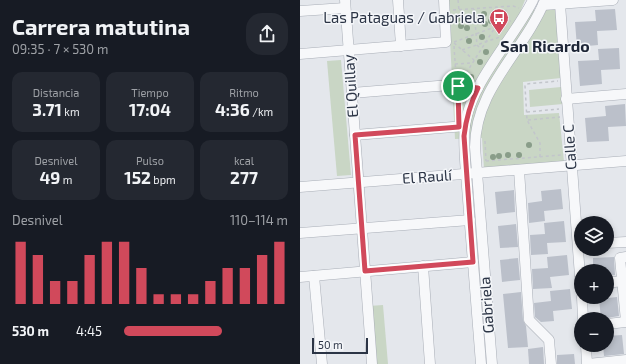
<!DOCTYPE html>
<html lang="es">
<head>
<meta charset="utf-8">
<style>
	body { margin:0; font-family:"Exo 2",sans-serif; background:#242831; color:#f1f3f6; height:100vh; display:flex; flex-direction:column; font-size:15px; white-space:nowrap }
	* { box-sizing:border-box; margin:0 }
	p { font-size:13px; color:#9ea1a6 }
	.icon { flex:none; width:22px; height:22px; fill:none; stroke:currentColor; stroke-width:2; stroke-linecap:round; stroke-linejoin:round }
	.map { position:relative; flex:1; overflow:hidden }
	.drawer { display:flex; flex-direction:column; background:#171b24; width:300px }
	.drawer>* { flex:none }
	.fabs { position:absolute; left:274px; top:216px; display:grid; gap:8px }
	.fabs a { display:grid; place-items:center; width:40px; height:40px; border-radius:50%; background:#171b24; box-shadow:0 2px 6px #0003; font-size:20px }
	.scale { position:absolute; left:12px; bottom:10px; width:56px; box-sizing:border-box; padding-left:4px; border:2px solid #2b3445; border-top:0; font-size:11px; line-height:14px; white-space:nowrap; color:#2b3445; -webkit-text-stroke:3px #f4f6f9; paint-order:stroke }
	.pin { position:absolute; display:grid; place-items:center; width:34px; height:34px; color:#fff; margin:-17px; border:2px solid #fff; border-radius:50%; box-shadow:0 1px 4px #0007 }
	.round { display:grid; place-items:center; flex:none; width:42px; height:42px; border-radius:16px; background:#242831 }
	.headline { display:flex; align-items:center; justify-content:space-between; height:68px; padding:0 12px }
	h1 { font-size:22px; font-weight:700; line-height:30px }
	.metrics { display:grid; grid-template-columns:repeat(3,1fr); gap:6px; height:68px; padding:4px 12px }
	.metrics div { display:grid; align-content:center; border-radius:10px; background:#242831; text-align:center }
	.metrics b { font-size:17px; font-weight:700 }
	.metrics small { font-size:11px; font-weight:400 }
	.metrics p { font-size:11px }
	.chart { height:112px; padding:8px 12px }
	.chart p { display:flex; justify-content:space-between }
	.chart svg { width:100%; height:72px; margin-top:4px; stroke:#d1495b; stroke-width:6 }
	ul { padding:0 12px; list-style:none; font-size:13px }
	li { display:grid; grid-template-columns:64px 48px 1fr; align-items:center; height:30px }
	li i { height:10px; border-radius:5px; background:#d1495b }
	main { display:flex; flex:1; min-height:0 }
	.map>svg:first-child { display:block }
	.green { fill:#c9d6c5 }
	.building { fill:#bbc0ca }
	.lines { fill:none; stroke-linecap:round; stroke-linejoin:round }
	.minor-casing { stroke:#a9aeb7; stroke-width:11 }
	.path { stroke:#c2c5cb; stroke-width:1.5; stroke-dasharray:3 3; stroke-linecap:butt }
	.minor { stroke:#f7f8fa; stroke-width:10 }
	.tree { fill:#899d89 }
	.route-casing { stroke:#fff; stroke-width:8 }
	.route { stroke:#d1495b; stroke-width:5 }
	.labels { text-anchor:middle; stroke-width:3; stroke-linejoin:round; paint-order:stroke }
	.poi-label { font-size:15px; fill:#2b3445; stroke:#f4f6f9; text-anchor:end }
	.street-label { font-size:15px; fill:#2b3445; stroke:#f4f6f9 }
	.neighbourhood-label { font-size:16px; font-weight:bold; fill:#1d2536; stroke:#f4f6f9 }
</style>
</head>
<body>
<main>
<section class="drawer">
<div class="headline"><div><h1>Carrera matutina</h1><p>09:35 · 7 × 530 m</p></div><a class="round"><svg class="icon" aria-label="share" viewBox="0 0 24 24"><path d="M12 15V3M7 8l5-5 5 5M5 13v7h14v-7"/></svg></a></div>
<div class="metrics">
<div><p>Distancia</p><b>3.71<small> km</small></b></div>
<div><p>Tiempo</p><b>17:04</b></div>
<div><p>Ritmo</p><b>4:36<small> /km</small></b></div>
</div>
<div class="metrics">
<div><p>Desnivel</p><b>49<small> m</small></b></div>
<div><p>Pulso</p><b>152<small> bpm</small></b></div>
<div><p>kcal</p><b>277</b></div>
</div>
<div class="chart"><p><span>Desnivel</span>110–114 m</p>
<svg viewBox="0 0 160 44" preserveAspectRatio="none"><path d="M5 44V6M15 44V14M25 44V30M35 44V30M45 44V14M55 44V6M65 44V6M75 44V22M85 44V38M95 44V38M105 44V38M115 44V30M125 44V22M135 44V22M145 44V14M155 44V6"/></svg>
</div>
<ul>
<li><b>530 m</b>4:45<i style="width:60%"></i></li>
</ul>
</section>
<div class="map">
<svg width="326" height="364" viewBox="0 0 326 364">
	<rect width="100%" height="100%" fill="#e4e7ec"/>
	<!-- green -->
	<g class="green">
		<polygon points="148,0 225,0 221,10 257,9 261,78 223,82 224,115 259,113 264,162 184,169 182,138 155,139"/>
		<polygon points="41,60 51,175 37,176 27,61"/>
		<polygon points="261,87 263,104 230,107 229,90"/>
		<polygon points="83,305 88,364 74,364 69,306"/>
	</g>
	<!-- building -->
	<g class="building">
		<polygon points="315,9 317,30 297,31 298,45 277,47 275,22 296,21 295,10"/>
		<polygon points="319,48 320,69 301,70 302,84 280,86 278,61 299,60 298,49"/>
		<polygon points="325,104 326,126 308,127 309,141 287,142 285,118 306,116 305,106"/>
		<polygon points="261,189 263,209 244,211 245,221 229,223 228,203 242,201 241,191"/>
		<polygon points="214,190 215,212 197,214 195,192"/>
		<polygon points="264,221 266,242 247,243 248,254 231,255 230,235 245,234 244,223"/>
		<polygon points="216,224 218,247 200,248 198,226"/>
		<polygon points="267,255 269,275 250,277 252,288 233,289 232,269 248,268 247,257"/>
		<polygon points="314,257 315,275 307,276 307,271 293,271 293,258"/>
		<polygon points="218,258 220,280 202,282 200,260"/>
		<polygon points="270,289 272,309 253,311 254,321 241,322 235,317 234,303 251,301 250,291"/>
		<polygon points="221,292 223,320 226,326 228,347 208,348 203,294"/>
		<polygon points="317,297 319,316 301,319 299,299"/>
		<polygon points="322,335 324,354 304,356 303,345 307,345 307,336"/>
		<polygon points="243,347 244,364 229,364 228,349"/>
		<polygon points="274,354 275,364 257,364 257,355"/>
	</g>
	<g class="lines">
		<defs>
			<g id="minor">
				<polyline points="45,0 72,364"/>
				<polyline points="98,0 101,46"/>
				<polyline points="260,4 281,290"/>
				<polyline points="243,5 313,0"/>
				<polyline points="0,11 45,8"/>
				<polyline points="0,54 146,42 144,0"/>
				<polyline points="52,93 150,85 178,88"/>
				<polyline points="266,99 326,94"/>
				<polyline points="55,135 165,126"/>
				<polyline points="219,170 229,320 249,340 251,364"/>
				<polyline points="0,187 326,161"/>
				<polyline points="0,233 170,220"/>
				<polyline points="307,243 326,242"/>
				<polyline points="326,257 320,258 326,321"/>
				<polyline points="123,266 130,364"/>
				<polyline points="14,276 22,364"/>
				<polyline points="0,277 173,262"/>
				<polyline points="307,283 322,281"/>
				<polyline points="282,297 283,319"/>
				<polyline points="307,324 326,322"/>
				<polyline points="286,345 287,364"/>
				<path d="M 181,364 L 166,174 C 165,158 163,141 165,125 C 172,80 213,40 233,0"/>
				<path d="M 192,364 L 175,147 C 175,88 224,52 245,0"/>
				<polyline points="288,364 326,360"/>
			</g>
		</defs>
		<!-- minor casing -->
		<use href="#minor" class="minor-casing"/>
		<!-- path -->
		<g class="path">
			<polyline points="158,0 159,10"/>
			<polyline points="174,9 177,45 181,49"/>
			<polyline points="153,10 213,6 219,8"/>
			<polyline points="154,42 211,21"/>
			<polyline points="154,43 174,60"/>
			<polyline points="154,46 156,76"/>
			<polyline points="162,50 200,37"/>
			<polyline points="155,64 172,63"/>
			<polyline points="163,78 208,7"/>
			<polyline points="158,95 159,113"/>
			<polyline points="227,112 259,109"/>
			<polyline points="228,120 260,117"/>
			<polyline points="185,141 186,161"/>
			<polyline points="240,157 240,143 227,120 225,86 226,84 258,81"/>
			<polyline points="186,161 262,155"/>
		</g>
		<!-- minor -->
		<use href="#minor" class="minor"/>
	</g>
	<!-- trees -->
	<g class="tree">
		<circle cx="184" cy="14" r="3"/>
		<circle cx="195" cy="14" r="3"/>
		<circle cx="158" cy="19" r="3"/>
		<circle cx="205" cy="19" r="3"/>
		<circle cx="191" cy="21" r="3"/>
		<circle cx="185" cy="24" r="3"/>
		<circle cx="161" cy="26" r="3"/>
		<circle cx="167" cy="28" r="3"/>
		<circle cx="182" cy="37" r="3"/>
		<circle cx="169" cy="41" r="3"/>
		<circle cx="186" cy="52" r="3"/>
		<circle cx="180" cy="62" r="3"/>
		<circle cx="171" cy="77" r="3"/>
		<circle cx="229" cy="145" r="3"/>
		<circle cx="208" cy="155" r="3"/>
		<circle cx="219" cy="155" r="3"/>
		<circle cx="199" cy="156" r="3"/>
		<circle cx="193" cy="157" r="3"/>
	</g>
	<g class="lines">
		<defs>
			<path id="route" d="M 158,86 L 178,88 C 170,104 166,119 164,136 L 173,262 L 65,271 L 55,135 L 159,127 Z"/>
		</defs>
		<!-- route casing -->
		<use href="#route" class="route-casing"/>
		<!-- route -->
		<use href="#route" class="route"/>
	</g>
	<!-- icons -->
	<defs>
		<symbol id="bus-pin" viewBox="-11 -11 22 30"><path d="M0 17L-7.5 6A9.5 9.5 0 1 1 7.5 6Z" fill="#d1495b" stroke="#f4f6f9"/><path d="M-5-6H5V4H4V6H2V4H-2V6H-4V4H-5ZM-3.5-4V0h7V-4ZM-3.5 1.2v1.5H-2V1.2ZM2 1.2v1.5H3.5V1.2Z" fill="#fff"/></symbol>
	</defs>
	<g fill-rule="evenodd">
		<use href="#bus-pin" x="188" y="7" width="22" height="30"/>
	</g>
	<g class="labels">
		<!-- poi labels -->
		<g class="poi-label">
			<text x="185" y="23">Las Pataguas / Gabriela</text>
		</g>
		<!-- street labels -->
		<g class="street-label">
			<text transform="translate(51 86) rotate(-94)" y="5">El Quillay</text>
			<text transform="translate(270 147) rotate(-94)" y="5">Calle C</text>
			<text transform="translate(127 177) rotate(-4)" y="5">El Raulí</text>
			<text transform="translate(187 305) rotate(-94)" y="5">Gabriela</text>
		</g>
		<!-- neighbourhood labels -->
		<g class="neighbourhood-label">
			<text x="245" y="52">San Ricardo</text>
		</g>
	</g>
</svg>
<div class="fabs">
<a><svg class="icon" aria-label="layers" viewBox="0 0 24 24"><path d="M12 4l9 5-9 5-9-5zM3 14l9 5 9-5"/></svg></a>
<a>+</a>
<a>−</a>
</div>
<div class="scale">50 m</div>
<div class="pin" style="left:158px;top:86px;background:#1e9e55"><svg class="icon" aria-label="arrive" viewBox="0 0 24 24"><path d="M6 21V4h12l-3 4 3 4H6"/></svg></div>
</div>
</main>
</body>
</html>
